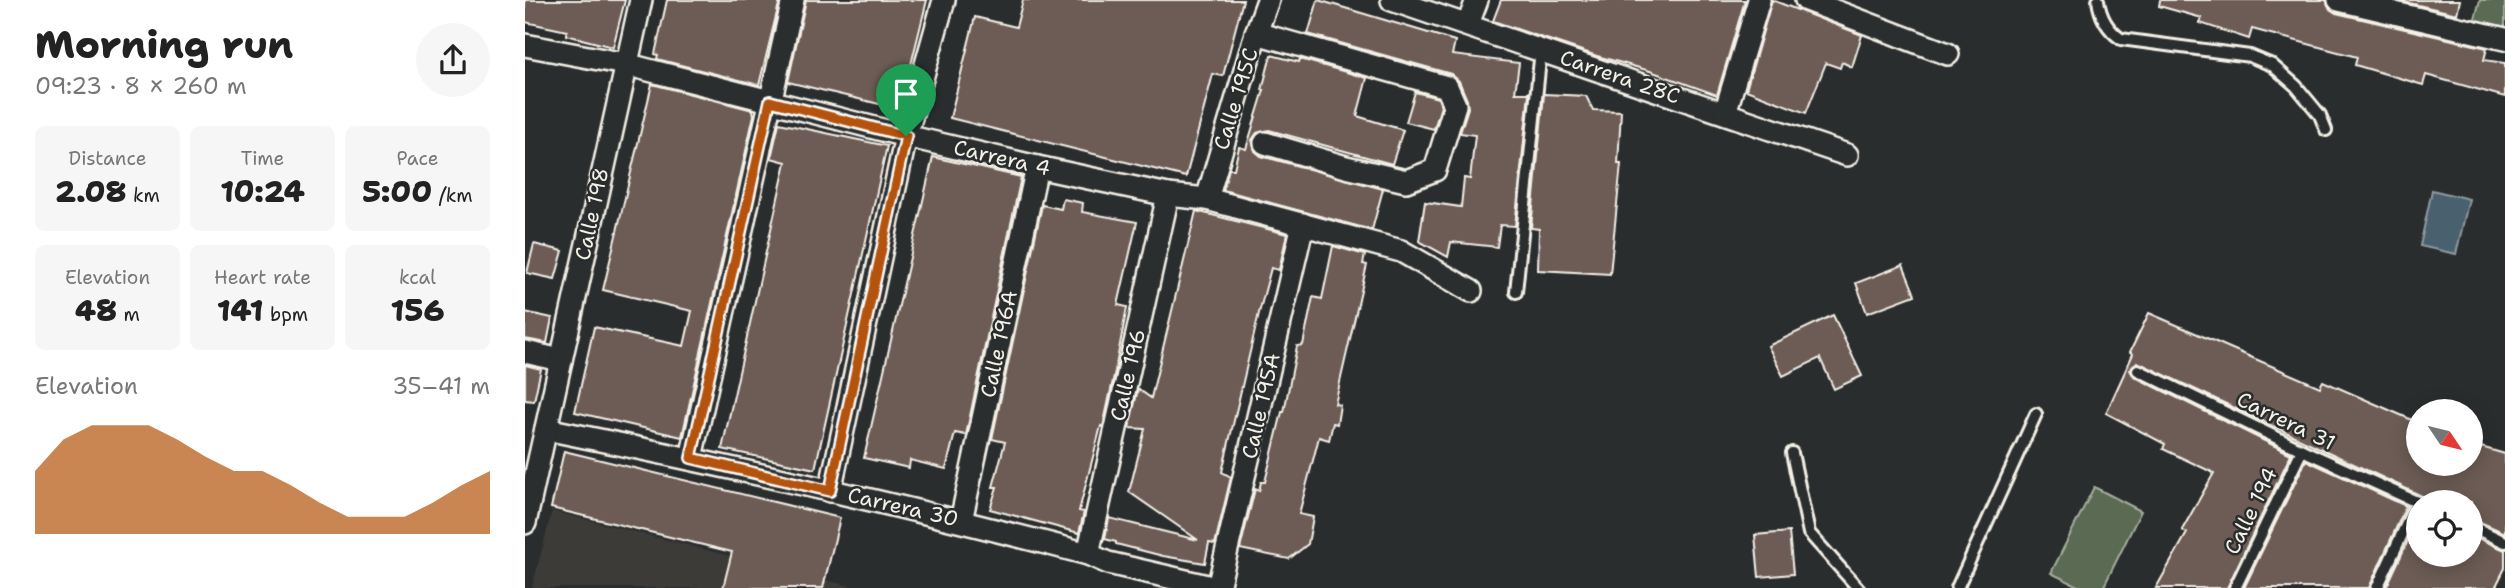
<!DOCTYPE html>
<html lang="en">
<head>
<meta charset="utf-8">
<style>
	body { margin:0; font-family:"Shantell Sans",sans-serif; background:#f6f6f6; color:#222; height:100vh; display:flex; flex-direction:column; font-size:26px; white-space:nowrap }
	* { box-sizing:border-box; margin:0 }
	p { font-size:23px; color:#767676 }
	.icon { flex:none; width:38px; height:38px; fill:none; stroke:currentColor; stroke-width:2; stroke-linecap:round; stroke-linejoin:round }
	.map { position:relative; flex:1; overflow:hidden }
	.drawer { display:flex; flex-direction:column; background:#fff; width:525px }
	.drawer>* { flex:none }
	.needle { width:46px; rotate:125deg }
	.controls { position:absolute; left:1881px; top:399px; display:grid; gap:14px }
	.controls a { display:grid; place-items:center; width:77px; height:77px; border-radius:50%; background:#fff; box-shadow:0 4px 18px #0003; font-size:35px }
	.pin { position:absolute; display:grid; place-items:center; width:60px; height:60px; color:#fff; margin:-72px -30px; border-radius:50% 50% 50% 0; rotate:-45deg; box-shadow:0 0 7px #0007 }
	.pin .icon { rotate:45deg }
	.round { display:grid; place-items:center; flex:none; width:74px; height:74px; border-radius:37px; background:#f6f6f6 }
	.head { display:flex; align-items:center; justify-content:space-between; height:119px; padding:0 35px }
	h1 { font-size:38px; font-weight:800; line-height:52px }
	.metrics { display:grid; grid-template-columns:repeat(3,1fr); gap:10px; height:119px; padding:7px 35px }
	.metrics div { display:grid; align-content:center; border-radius:10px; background:#f6f6f6; text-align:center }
	.metrics b { font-size:30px; font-weight:800 }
	.metrics small { font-size:19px; font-weight:400 }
	.metrics p { font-size:19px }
	.chart { height:196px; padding:14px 35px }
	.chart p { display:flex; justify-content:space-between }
	.chart svg { width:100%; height:126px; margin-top:7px; fill:#b45309; opacity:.7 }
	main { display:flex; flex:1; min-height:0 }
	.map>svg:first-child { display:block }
	.built { fill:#3e3b39 }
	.green { fill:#5a6a53; stroke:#a7ae9e; stroke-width:2 }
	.water { fill:#4a616e; stroke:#8e9b9f; stroke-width:2 }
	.building { fill:#6c5b54; stroke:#f4f1e8; stroke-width:2 }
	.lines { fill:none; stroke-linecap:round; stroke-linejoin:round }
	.lane-casing { stroke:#f4f1e8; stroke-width:16 }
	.street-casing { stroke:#f4f1e8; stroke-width:26 }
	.lane { stroke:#2a2d2e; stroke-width:10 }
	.street { stroke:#2a2d2e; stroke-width:21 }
	.route-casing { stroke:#fff; stroke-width:14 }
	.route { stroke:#b45309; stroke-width:9 }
	.labels { text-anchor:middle; stroke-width:5; stroke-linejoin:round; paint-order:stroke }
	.street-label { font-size:21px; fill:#f4f1e8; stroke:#2a2d2e }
</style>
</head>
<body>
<main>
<section class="drawer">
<div class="head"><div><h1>Morning run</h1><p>09:23 · 8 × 260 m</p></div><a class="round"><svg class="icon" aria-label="share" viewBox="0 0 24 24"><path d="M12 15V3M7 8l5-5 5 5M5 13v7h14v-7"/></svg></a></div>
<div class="metrics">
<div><p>Distance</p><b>2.08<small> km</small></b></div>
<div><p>Time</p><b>10:24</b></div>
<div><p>Pace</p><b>5:00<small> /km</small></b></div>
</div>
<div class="metrics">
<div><p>Elevation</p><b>48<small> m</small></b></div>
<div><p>Heart rate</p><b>141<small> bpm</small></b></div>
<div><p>kcal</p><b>156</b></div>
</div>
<div class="chart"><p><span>Elevation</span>35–41 m</p>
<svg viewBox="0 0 160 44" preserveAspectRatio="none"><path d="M0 44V22L10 11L20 6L30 6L40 6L50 11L60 17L70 22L80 22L90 27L100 33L110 38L120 38L130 38L140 33L150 27L160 22V44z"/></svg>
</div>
</section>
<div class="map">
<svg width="1980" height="588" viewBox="0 0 1980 588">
	<rect width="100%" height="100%" fill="#2a2d2e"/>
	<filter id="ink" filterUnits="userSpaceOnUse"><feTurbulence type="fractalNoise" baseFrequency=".0143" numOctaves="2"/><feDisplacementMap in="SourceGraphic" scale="14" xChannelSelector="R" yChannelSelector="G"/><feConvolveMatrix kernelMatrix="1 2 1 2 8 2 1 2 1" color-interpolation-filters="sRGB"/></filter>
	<g filter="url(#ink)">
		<!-- built -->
		<polygon class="built" points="27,511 332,588 7,588"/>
		<!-- green -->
		<g class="green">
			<polygon points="1955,0 1980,0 1980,29 1949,22"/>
			<polygon points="1569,487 1616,511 1578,588 1557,588 1526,573"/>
		</g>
		<!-- water -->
		<polygon class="water" points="1907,190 1944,199 1931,254 1895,246"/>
		<!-- building -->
		<g class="building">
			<polygon points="0,0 100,0 88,47 41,35 42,31 0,22"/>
			<polygon points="142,0 255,0 234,85 132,59 133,55 130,54"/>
			<polygon points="281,0 402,0 375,109 263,82"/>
			<polygon points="498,0 718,0 698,76 688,74 661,177 425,118 450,17 491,27"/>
			<polygon points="793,0 930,41 927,55 994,63 990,93 1004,93 990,226 975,225 972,247 926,242 923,257 894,241 900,202 936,207 939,178 945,179 950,135 935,133 943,108 942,100 934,81 926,74 783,34"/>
			<polygon points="976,0 1220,0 1192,95 1125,71 1072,56 968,21"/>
			<polygon points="1247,0 1337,35 1327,67 1317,62 1315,68 1301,63 1281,113 1221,90"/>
			<polygon points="1635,0 1801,0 1805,9 1811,13 1962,48 1959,60 1980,63 1980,97 1901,75 1898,85 1830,65 1832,57 1727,29 1724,39 1675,23 1677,18 1634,6"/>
			<polygon points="1871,0 1935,0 1932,14"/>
			<polygon points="746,55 774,62 775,59 842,78 832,116 878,130 867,164 744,130 732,133 727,140 730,151 736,156 858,189 847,230 698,190 704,169 709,169 714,147 721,149 739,90 737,90"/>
			<polygon points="127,84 228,110 229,115 157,437 50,412 69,327 159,346 167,311 78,290"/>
			<polygon points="890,92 913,98 916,106 909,129 881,122"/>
			<polygon points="1019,94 1061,96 1068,110 1096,111 1093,164 1096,164 1085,274 1013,270 1014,229 1006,228"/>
			<polygon points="254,123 362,146 290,469 197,449 261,162 246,158"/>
			<polygon points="408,157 496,177 441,435 430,433 421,469 385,460 384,468 339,458"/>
			<polygon points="538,199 558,203 557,212 612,222 593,305 602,307 590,371 578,427 576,426 554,511 559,512 554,533 465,509 472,487 468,487 480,442 467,439 517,205 536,209"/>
			<polygon points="671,211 762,234 754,270 746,268 734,313 697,472 706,477 690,544 684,543 680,563 638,556 591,544 591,542 580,539 584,518 673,540 604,492 620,429 604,428 613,389 626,398"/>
			<polygon points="9,244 38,251 30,279 2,273"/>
			<polygon points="808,246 840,255 838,264 842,265 810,404 815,405 812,424 808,423 804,440 794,437 774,514 788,517 783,544 764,559 715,549 730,489 734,491 736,482 740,482 757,412 759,412 772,346 778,345 788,297 797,299"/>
			<polygon points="1378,265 1390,295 1342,313 1331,283"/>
			<polygon points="0,312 27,318 22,343 0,339"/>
			<polygon points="1624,313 1795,387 1798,381 1894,423 1894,464 1946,464 1946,444 1980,454 1980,533 1946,518 1946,502 1902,502 1897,496 1612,362 1605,370 1610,377 1766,454 1702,588 1631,588 1662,533 1657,530 1689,473 1638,449 1640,444 1581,413 1608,354 1605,352"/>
			<polygon points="1308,315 1337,376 1309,389 1295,358 1258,376 1243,346"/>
			<polygon points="0,365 16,369 9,401 0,400"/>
			<polygon points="39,451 315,518 298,588 198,588 207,552 26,508"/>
			<polygon points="1781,460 1881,506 1844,588 1719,588"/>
			<polygon points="1894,517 1894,555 1946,555 1946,535 1980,550 1980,568 1970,588 1861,588"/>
			<polygon points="1264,532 1268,574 1234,577 1230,535"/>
		</g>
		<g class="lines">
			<defs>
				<g id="lane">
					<path d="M 1573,0 C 1575,16 1583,30 1596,39 L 1725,56 L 1747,65 L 1771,86 L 1795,115 L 1801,130"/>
					<polyline points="991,292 1016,50"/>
					<polyline points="1613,370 1777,450 1894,503"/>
					<polyline points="1267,453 1284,533 1333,588"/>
					<polyline points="1946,526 1980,542"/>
					<polyline points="1432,588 1511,414"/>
					<polyline points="1710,588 1777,450"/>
					<polyline points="1852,588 1892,502"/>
				</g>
				<g id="street">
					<polyline points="867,0 1322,155"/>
					<polyline points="1281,0 1423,54"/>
					<polyline points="1814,0 1980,39"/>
					<polyline points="943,24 952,0"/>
					<polyline points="731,33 922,87 930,105 910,170 881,181 821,167 740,143"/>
					<polyline points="0,45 100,64 381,136 512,167 643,195 682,199 876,251 946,291"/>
					<polyline points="1200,113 1234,0"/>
					<polyline points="682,199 731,33 743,0"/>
					<polyline points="0,352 36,360"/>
					<path d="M 21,429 C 203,466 384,507 563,554 L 583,563 L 691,588"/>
					<polyline points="166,458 268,0"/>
					<polyline points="305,491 381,136 419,0"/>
					<polyline points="436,521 512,167"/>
					<polyline points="0,523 116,0"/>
					<polyline points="563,554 643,195"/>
					<polyline points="693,588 778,224"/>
				</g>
			</defs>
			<!-- lane casing -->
			<use href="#lane" class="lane-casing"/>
			<!-- street casing -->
			<use href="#street" class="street-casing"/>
			<!-- lane -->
			<use href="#lane" class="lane"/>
			<!-- street -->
			<use href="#street" class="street"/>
		</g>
	</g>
	<g class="lines" filter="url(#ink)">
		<defs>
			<polygon id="route" points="245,101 381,136 305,491 166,458"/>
		</defs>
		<!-- route casing -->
		<use href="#route" class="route-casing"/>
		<!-- route -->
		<use href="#route" class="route"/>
	</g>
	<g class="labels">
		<!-- street labels -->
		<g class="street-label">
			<text transform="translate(1095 77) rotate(19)" y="7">Carrera 28C</text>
			<text transform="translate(711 99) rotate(-73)" y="7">Calle 195C</text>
			<text transform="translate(477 158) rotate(13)" y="7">Carrera 4</text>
			<text transform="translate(67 214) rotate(-78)" y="7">Calle 198</text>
			<text transform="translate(474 344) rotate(-78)" y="7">Calle 196A</text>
			<text transform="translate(603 375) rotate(-77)" y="7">Calle 196</text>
			<text transform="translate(736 406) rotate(-77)" y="7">Calle 195A</text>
			<text transform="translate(1761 421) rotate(26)" y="7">Carrera 31</text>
			<text transform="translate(378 507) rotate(13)" y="7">Carrera 30</text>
			<text transform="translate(1726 511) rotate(-64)" y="7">Calle 194</text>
		</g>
	</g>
</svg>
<div class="controls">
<a><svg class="needle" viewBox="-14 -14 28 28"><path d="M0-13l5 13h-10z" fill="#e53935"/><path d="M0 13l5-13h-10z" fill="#767676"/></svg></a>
<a><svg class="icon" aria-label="locate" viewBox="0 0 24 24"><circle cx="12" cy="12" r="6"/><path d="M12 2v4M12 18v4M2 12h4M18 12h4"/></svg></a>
</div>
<div class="pin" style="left:381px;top:136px;background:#1e9e55"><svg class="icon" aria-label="arrive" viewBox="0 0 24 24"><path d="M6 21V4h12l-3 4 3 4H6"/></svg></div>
</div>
</main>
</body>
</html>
